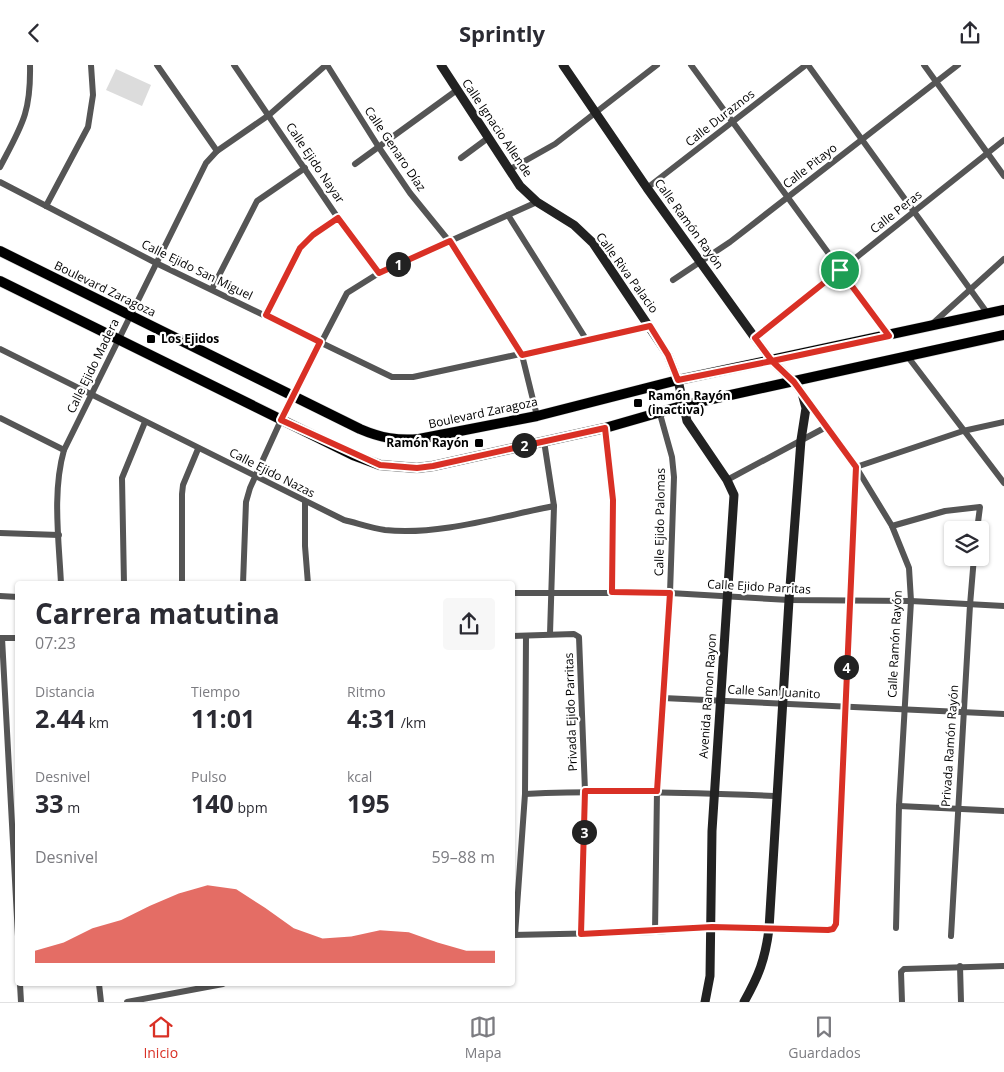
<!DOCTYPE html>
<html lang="es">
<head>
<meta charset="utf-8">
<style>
	body { margin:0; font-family:"Open Sans",sans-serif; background:#f7f7f7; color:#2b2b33; height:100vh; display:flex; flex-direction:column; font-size:19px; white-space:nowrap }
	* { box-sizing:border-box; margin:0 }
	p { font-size:16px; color:#7c7c81 }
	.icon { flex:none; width:28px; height:28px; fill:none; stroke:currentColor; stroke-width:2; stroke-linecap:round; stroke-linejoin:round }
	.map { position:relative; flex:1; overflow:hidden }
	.sheet { position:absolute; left:15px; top:516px; width:500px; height:405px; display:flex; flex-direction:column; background:#fff; border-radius:5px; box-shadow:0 1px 4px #0004 }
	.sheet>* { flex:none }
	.tools { position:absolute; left:944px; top:456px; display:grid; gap:10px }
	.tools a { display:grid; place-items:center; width:45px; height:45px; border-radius:5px; background:#fff; box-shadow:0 1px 4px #0004; font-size:25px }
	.pin { position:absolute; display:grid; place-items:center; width:42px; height:42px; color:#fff; margin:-21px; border:2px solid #fff; border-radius:50%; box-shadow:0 1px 5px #0007 }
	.km { position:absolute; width:25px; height:25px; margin:-12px; border-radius:50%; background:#222; color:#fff; font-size:14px; line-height:25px; text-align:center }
	.round { display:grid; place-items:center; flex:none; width:52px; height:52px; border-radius:5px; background:#f7f7f7 }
	.summary { display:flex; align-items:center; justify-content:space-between; height:85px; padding:0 20px }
	h1 { font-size:28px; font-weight:700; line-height:38px }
	.metrics { display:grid; grid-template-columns:repeat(3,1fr); gap:8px; height:85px; padding:5px 20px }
	.metrics div { display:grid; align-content:center }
	.metrics b { font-size:25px; font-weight:700 }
	.metrics small { font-size:14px; font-weight:400 }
	.metrics p { font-size:14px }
	.chart { height:140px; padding:10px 20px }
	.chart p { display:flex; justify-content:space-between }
	.chart svg { width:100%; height:90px; margin-top:5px; fill:#d93025; opacity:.7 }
	header { display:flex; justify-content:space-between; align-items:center; height:65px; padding:0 20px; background:#fff; font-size:22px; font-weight:700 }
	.tabs { display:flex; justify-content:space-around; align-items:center; height:70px; border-top:1px solid #e1e1e2; background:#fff; font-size:14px; color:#7c7c81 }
	.tabs a { display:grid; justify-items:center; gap:2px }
	.tabs .active { color:#d93025 }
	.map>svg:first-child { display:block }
	.green { fill:#dcdcdc }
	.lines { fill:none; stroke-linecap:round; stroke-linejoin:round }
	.primary-casing { stroke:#dbdbdb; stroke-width:11 }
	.minor { stroke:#555; stroke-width:6 }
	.secondary { stroke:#222; stroke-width:9 }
	.primary { stroke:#000; stroke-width:10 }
	.route-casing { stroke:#fff; stroke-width:10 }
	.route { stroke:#d93025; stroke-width:6 }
	.poi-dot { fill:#000; stroke:#fff; stroke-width:2 }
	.labels { text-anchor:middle; stroke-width:4.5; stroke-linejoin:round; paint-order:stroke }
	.street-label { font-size:12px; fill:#000; stroke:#fff }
	.poi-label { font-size:12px; font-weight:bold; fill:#000; stroke:#fff; text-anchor:start }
</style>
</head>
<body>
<header><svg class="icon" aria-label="back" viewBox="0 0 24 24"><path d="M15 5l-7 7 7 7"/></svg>Sprintly<svg class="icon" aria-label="share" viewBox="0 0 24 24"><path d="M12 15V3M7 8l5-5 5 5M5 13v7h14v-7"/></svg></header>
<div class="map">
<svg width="1004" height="937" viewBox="0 0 1004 937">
	<rect width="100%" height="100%" fill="#fff"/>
	<!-- green -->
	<polygon class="green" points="116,4 151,20 142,41 106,25"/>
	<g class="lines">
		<defs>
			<g id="primary">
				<path d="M 0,186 L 360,364 C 381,373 398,376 419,374 L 537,351 L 678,315 L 1004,245"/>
				<polyline points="0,216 353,390 380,400 417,403 433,401 605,363 685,340 1004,270"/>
			</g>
		</defs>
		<!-- primary casing -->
		<use href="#primary" class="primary-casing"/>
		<!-- minor -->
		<g class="minor">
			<polyline points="157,0 217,86"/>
			<polyline points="234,0 338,153 379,208"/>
			<polyline points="327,0 378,81 410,128 449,176 522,290 537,351"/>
			<polyline points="691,0 889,271"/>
			<polyline points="808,0 988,249"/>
			<polyline points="924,0 1004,111"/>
			<polyline points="461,93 488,73"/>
			<polyline points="355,99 457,25"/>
			<path d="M 0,102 C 22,60 31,48 30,0"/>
			<polyline points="509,105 555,79 657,0"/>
			<polyline points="0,117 156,198 392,312 413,312 650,261"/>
			<polyline points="647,123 806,0"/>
			<polyline points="46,141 88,62 93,30 91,0"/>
			<polyline points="508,150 586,274"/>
			<polyline points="673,215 730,177 958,0"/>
			<polyline points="212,224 257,136 305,103"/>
			<polyline points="265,250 300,183 313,170 338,153"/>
			<polyline points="931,260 1004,194"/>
			<polyline points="755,273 1004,75"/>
			<path d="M 0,284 L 344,455 C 357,458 371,463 385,465 C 438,471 502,451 554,441"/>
			<polyline points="908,292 1004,418"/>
			<polyline points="804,331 856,402 892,461 909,503 911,536 899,741 896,863"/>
			<polyline points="0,353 64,385"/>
			<polyline points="605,363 613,435 612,527"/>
			<polyline points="544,376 554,441 550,569"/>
			<polyline points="727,415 828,361"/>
			<polyline points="305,437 305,481 308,519"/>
			<polyline points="892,461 945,446 980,442 977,465"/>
			<polyline points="0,468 59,470"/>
			<path d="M 61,519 C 59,476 52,427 64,385 L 206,98 L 217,86 L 269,50 L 326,0"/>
			<polyline points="124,519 122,413 145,357"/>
			<polyline points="182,519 182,429 183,420 198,384"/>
			<polyline points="243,519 246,437 250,423 281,355 347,228 379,208 537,137"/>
			<polyline points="512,528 670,528 789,535 911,536 1004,541"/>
			<polyline points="0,531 18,532"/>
			<polyline points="512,571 574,569 579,572 585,726 581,869"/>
			<polyline points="0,573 18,573"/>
			<polyline points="2,573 18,871"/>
			<polyline points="663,633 1004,649"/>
			<path d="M 525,729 C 609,725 692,728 777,731"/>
			<polyline points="899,741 1004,746"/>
			<polyline points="655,867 657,726 670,528 674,412 672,392 660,349"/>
			<polyline points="512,870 655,867 712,862 820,865 833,864 836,856 856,402 963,366 1004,357"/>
			<polyline points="515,870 525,729 526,571"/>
			<polyline points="951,871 970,540 974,492"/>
			<polyline points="960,901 961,937"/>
			<polyline points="20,919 21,937"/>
			<polyline points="99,919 101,937"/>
			<polyline points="127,937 223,919"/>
			<polyline points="902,937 901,907 904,904 1004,901"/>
		</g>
		<!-- secondary -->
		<g class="secondary">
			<polyline points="441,0 520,121 537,137 574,160 593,178 668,290 678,315 687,356 727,415 734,430 712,766 710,911 705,937"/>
			<path d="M 563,0 L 647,123 L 755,273 L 772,296 L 794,317 L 802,328 L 806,343 L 801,375 L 789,535 L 769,864 C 765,895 759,910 744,937"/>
		</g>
		<!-- primary -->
		<use href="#primary" class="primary"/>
	</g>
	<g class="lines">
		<defs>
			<polyline id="route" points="840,205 755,273 772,296 678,315 668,290 650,261 522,290 450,176 379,208 338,153 313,170 300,183 266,250 320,277 281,355 380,400 417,403 433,401 605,363 613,435 612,527 670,528 657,726 585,726 581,869 712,862 828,865 833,864 836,859 856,402 794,317 772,296 889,271 840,205"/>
		</defs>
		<!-- route casing -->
		<use href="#route" class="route-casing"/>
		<!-- route -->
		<use href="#route" class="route"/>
	</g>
	<!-- markers -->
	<g class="poi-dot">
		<rect x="146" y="269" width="10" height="10" rx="2.5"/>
		<rect x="633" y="333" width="10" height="10" rx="2.5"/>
		<rect x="474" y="373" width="10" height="10" rx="2.5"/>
	</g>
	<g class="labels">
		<!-- street labels -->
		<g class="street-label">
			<text transform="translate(720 53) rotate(-38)" y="4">Calle Duraznos</text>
			<text transform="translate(497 63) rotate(56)" y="4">Calle Ignacio Allende</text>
			<text transform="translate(395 84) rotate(56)" y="4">Calle Genaro Díaz</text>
			<text transform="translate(315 98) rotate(56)" y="4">Calle Ejido Nayar</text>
			<text transform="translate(810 101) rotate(-38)" y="4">Calle Pitayo</text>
			<text transform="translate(896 147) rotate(-38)" y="4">Calle Peras</text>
			<text transform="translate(689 159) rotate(54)" y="4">Calle Ramón Rayón</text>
			<text transform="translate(197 205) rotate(26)" y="4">Calle Ejido San Miguel</text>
			<text transform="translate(627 208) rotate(54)" y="4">Calle Riva Palacio</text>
			<text transform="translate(105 224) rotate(26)" y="4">Boulevard Zaragoza</text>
			<text transform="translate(93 301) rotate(-64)" y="4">Calle Ejido Madera</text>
			<text transform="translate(483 348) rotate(-12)" y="4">Boulevard Zaragoza</text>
			<text transform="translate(272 408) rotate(27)" y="4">Calle Ejido Nazas</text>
			<text transform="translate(660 457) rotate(-89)" y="4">Calle Ejido Palomas</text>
			<text transform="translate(759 522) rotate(3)" y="4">Calle Ejido Parritas</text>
			<text transform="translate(895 579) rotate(-87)" y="4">Calle Ramón Rayón</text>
			<text transform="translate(774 627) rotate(3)" y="4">Calle San Juanito</text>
			<text transform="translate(708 631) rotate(-86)" y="4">Avenida Ramon Rayon</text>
			<text transform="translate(571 647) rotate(-92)" y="4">Privada Ejido Parritas</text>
			<text transform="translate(950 681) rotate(-86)" y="4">Privada Ramón Rayón</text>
		</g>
		<!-- poi labels -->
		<g class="poi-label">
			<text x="161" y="278">Los Ejidos</text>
			<text x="648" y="335">Ramón Rayón<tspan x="648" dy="14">(inactiva)</tspan></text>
			<text x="469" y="382" text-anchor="end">Ramón Rayón</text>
		</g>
	</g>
</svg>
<div class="tools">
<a><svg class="icon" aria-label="layers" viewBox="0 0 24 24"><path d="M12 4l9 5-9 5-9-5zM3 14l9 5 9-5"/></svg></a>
</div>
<div class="pin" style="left:840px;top:205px;background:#1e9e55"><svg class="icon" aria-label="arrive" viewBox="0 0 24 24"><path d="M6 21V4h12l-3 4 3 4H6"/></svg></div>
<b class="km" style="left:398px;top:199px">1</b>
<b class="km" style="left:524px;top:380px">2</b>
<b class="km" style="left:584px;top:767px">3</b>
<b class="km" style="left:846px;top:602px">4</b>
<section class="sheet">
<div class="summary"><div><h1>Carrera matutina</h1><p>07:23</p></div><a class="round"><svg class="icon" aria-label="share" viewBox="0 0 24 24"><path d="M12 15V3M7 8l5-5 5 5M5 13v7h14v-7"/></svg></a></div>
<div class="metrics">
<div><p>Distancia</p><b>2.44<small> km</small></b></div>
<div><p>Tiempo</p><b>11:01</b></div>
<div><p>Ritmo</p><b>4:31<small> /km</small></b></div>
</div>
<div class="metrics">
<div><p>Desnivel</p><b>33<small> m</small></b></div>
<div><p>Pulso</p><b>140<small> bpm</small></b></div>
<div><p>kcal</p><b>195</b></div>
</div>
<div class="chart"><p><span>Desnivel</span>59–88 m</p>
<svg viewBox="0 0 160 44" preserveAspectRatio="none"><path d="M0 44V38L10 34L20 27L30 23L40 16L50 10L60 6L70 8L80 17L90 27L100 32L110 31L120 28L130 29L140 34L150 38L160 38V44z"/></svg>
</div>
</section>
</div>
<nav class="tabs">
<a class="active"><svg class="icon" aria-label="home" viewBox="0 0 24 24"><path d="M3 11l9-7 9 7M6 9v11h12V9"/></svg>Inicio</a>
<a><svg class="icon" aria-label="map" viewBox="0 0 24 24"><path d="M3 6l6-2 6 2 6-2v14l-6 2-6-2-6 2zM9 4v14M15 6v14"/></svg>Mapa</a>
<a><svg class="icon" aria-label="saved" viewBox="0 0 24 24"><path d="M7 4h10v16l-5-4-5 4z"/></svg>Guardados</a>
</nav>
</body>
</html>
